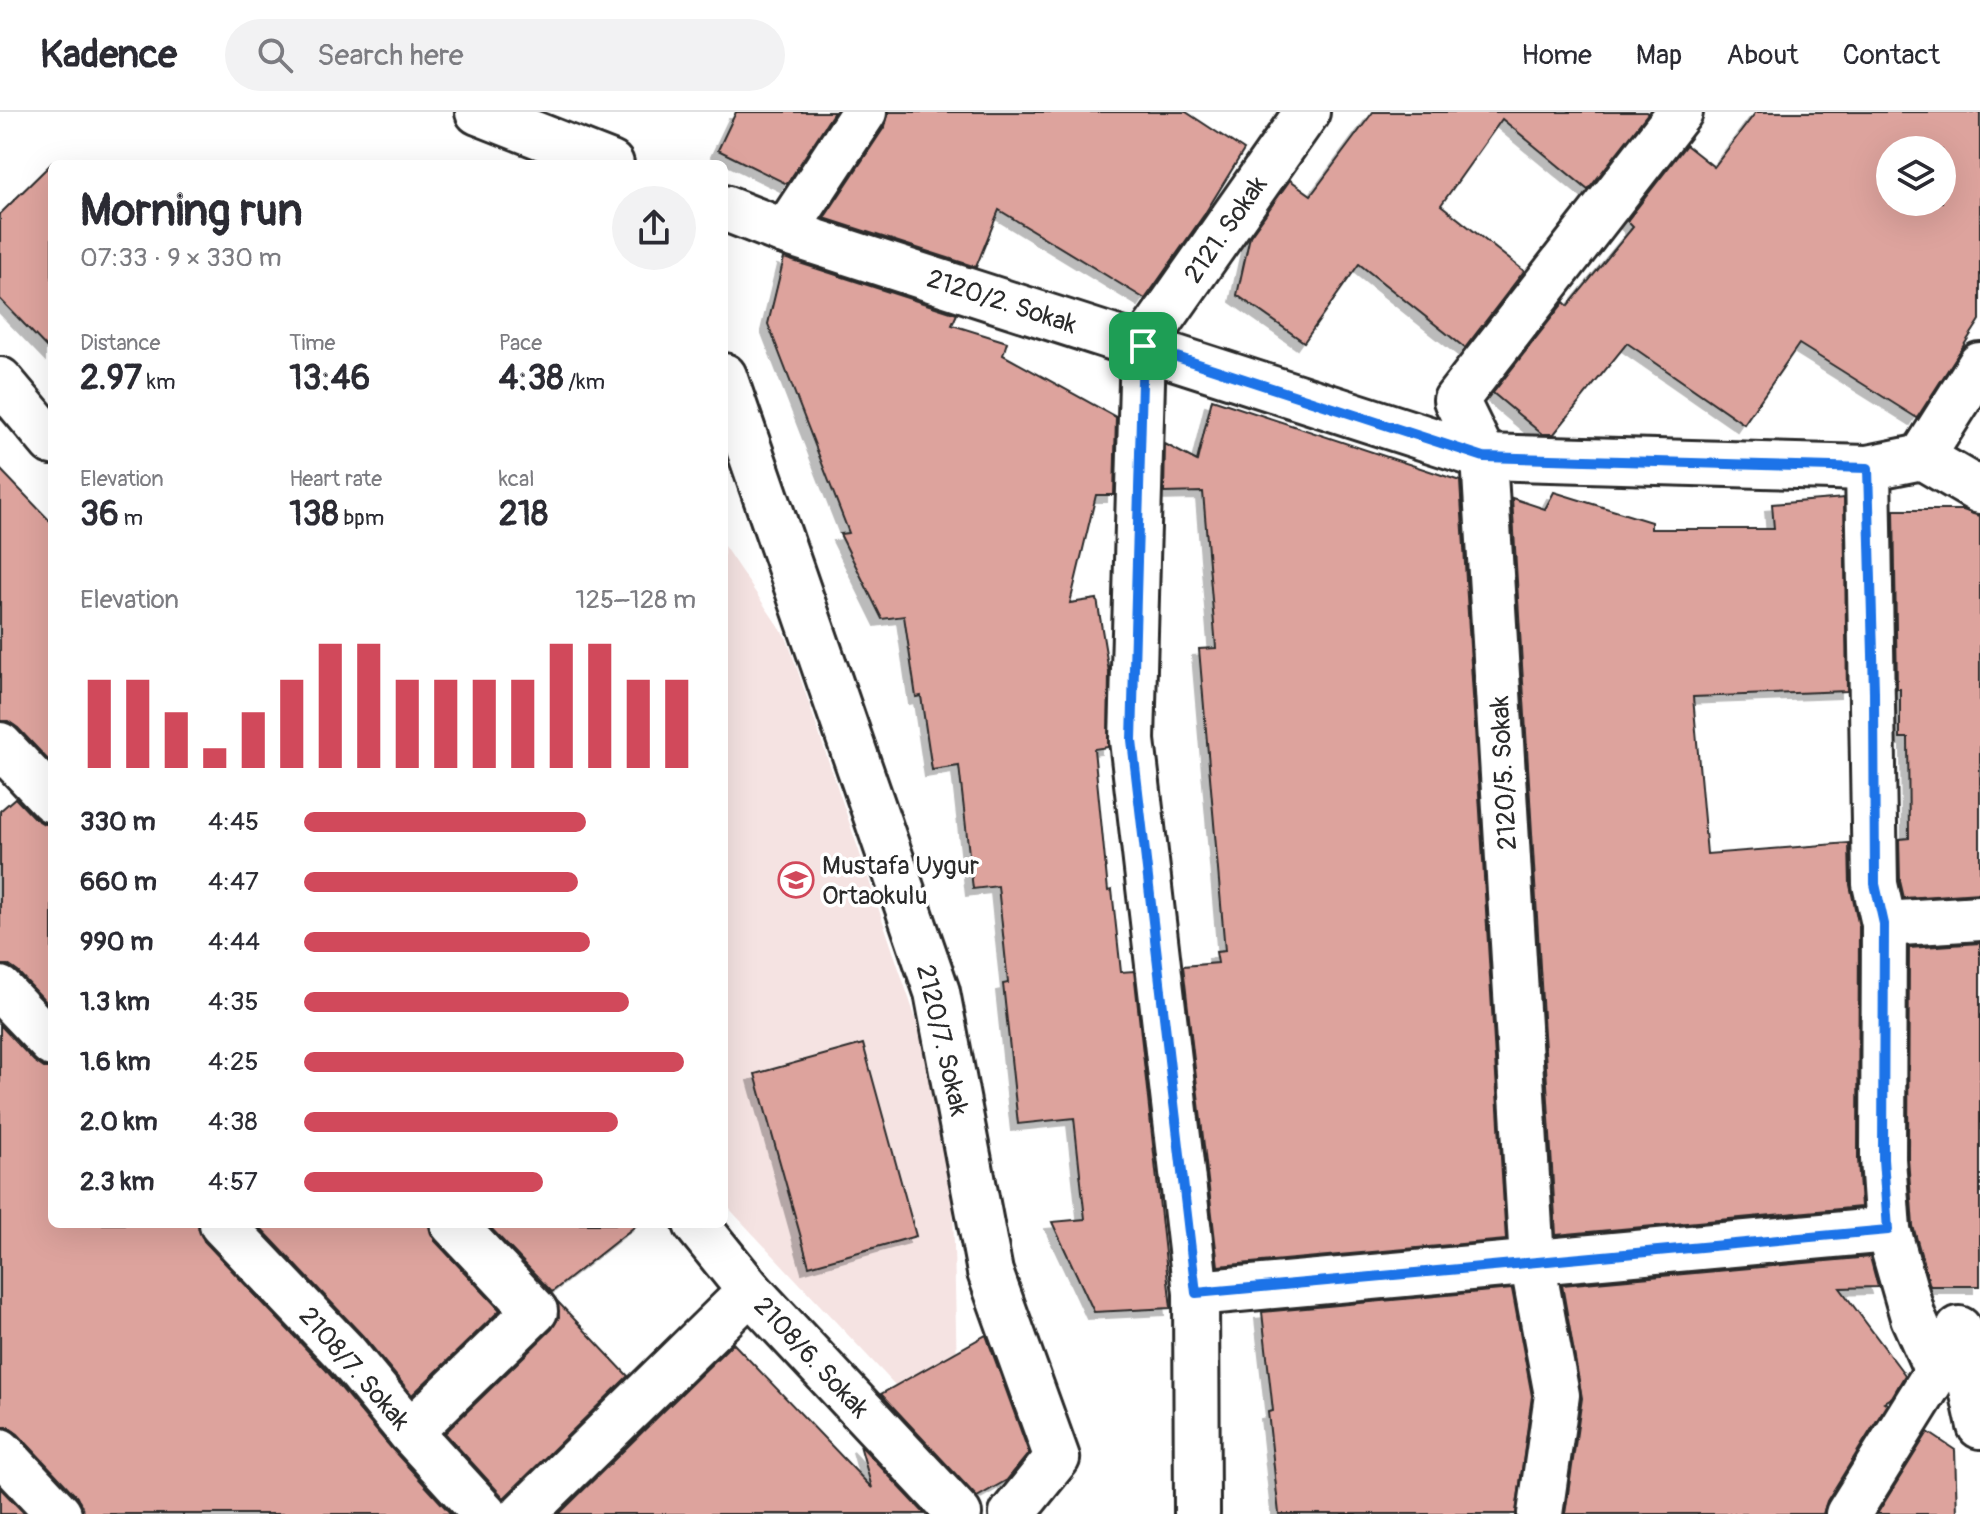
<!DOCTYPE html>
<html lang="en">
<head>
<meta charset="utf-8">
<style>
	body { margin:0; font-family:Pangolin,sans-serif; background:#f2f2f3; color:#2b2b33; height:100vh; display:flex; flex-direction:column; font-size:30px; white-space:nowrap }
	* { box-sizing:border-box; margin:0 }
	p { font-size:26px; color:#7c7c81 }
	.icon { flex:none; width:44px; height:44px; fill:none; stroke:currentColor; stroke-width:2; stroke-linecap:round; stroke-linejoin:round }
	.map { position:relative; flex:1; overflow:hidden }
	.drawer { position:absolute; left:48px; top:48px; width:680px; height:1068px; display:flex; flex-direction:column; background:#fff; border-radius:12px; box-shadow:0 8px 32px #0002 }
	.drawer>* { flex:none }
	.fabs { position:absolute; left:1876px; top:24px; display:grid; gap:16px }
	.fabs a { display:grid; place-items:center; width:80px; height:80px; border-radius:50%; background:#fff; box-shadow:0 8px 32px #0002; font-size:40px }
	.pin { position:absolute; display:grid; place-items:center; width:68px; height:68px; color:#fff; margin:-34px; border-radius:16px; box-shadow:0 4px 12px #0006 }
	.round { display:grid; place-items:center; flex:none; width:84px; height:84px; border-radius:42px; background:#f2f2f3 }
	.summary { display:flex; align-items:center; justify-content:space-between; height:136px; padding:0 32px }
	h1 { font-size:44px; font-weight:800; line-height:60px }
	.metrics { display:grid; grid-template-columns:repeat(3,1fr); gap:12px; height:136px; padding:8px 32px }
	.metrics div { display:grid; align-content:center }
	.metrics b { font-size:34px; font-weight:800 }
	.metrics small { font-size:22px; font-weight:400 }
	.metrics p { font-size:22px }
	.chart { height:224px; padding:16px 32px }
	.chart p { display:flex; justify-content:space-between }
	.chart svg { width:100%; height:144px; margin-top:8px; stroke:#d1495b; stroke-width:6 }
	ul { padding:0 32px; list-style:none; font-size:26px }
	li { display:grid; grid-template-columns:128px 96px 1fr; align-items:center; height:60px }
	li i { height:20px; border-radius:10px; background:#d1495b }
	header { display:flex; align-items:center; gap:48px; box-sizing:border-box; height:112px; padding:0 40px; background:#fff; border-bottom:2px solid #e1e1e2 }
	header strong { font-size:38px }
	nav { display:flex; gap:44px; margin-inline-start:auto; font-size:28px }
	.search { width:560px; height:72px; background:#f2f2f3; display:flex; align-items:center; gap:20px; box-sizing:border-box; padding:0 28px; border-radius:44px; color:#7c7c81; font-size:30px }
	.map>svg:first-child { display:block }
	.built { fill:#f5e3e2 }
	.building { fill:#dda39d; stroke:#2b2b2b; stroke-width:2; fill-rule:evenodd; filter:url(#shadow) }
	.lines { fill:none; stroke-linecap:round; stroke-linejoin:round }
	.minor-casing { stroke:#2b2b2b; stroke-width:50 }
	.minor { stroke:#fff; stroke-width:44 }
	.route-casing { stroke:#fff; stroke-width:16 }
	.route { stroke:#1a73e8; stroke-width:10 }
	.labels { text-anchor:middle; stroke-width:7; stroke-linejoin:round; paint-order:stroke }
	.street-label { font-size:26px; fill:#2b2b2b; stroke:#fff }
	.poi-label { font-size:26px; fill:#2b2b2b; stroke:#fff; text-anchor:start }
</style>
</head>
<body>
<header>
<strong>Kadence</strong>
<div class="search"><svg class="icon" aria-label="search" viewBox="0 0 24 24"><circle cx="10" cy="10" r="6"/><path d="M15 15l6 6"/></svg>Search here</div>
<nav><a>Home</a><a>Map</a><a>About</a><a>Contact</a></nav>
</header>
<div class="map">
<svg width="1980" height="1402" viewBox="0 0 1980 1402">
	<defs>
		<filter id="shadow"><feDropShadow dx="-7" dy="7" stdDeviation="0" flood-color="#0004"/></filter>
	</defs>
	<rect width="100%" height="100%" fill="#fff"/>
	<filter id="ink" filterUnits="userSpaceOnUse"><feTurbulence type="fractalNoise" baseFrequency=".0125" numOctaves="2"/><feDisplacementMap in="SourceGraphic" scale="16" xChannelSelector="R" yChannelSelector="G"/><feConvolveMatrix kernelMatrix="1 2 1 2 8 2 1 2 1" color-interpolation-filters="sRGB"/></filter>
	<g filter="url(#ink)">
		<!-- built -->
		<polygon class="built" points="724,434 787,527 951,1010 959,1341 724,1091"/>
		<!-- building -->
		<g class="building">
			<polygon points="736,0 834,0 787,72 718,38"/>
			<polygon points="889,0 1186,0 1244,38 1204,103 1145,187 999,98 976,155 824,106 885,14"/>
			<polygon points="1373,0 1646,0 1648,1 1588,78 1502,7 1441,93 1524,159 1465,236 1359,152 1304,230 1237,183 1250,124 1290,68 1311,83"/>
			<path d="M 1756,0 L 1980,0 L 1980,208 L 1917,306 L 1799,232 L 1744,312 L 1627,231 L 1554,322 L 1542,322 L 1493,281 L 1564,190 L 1568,194 L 1633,115 L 1627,109 L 1686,33 L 1714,55 ZM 1890,38 L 1942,38 L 1942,90 L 1890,90 Z"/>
			<polygon points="52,51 52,241 0,187 0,102"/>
			<polygon points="784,146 957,202 952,213 1007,230 1003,243 1116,305 1114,383 1096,383 1070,491 1097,487 1109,560 1108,635 1094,637 1108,779 1112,778 1121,860 1134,859 1171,1196 1094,1200 1052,1110 1085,1107 1074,1006 1018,1012 1003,872 1008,871 998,774 973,777 959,654 932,658 921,584 916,585 904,504 882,507 840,422 849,421 768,212"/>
			<polygon points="1212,287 1460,369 1506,1128 1218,1154 1183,854 1218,851 1216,840 1225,839 1199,537 1216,536 1203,380 1164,381 1165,332 1197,349"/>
			<polygon points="0,357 52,411 52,652 18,616 8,609 0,609"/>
			<polygon points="1554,380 1651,410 1651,417 1774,417 1772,392 1844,386 1847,579 1693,585 1707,742 1849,731 1850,773 1859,815 1858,1047 1861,1095 1556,1123 1512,386 1545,397"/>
			<polygon points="1894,398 1963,398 1980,404 1980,781 1904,786 1900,769 1899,727 1909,726 1908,626 1900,626 1900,577 1897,577"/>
			<polygon points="15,686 34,706 44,712 52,712 52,896 18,860 8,853 0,853 0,699"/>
			<polygon points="1980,831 1980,1174 1930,1174 1913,1114 1908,1046 1909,836"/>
			<polygon points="0,913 34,949 44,956 52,956 52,1112 198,1112 204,1129 326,1258 392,1337 451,1402 83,1402 77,1385 18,1322 8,1315 0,1315"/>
			<polygon points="863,932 916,1124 809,1154 755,962"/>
			<polygon points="257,1112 429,1112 435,1129 500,1198 412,1283 363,1224"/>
			<polygon points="487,1112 638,1112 552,1180"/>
			<polygon points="1870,1145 1878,1175 1840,1176 1905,1263 1892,1285 1884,1290 1887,1292 1827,1389 1823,1402 1565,1402 1582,1286 1562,1173"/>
			<polygon points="1512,1177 1532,1284 1516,1402 1279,1402 1268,1300 1273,1299 1262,1200"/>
			<polygon points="557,1189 628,1264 504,1386 445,1321 552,1217 559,1205"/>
			<polygon points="986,1223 1029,1341 1007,1368 977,1385 881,1282"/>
			<polygon points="733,1231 872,1376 860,1333 925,1402 559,1402"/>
			<polygon points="1928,1320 1955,1338 1957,1402 1877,1402"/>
			<polygon points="0,1376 25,1402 0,1402"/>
		</g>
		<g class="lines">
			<defs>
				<g id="minor">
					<polyline points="478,0 611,52"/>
					<polyline points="724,96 785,120 1484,345 1868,356 1922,345 1980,379"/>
					<polyline points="785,120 864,0"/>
					<polyline points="724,264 937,880 990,1160 1057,1346 1012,1402"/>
					<polyline points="0,268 52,330"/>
					<polyline points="1922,345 1980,253"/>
					<polyline points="0,633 52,688"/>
					<polyline points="1884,812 1980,806"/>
					<polyline points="0,877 52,932"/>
					<polyline points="222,1112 345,1241 410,1320 485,1402"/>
					<polyline points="696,1112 750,1179 959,1402"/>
					<polyline points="1196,1181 1888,1118"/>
					<polyline points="1959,1217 1980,1314"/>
					<polyline points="410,1320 535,1199 453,1112"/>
					<polyline points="0,1339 59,1402"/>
					<polyline points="523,1402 750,1179"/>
					<polyline points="1197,1402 1196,1181 1132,628 1143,234 1307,0"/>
					<polyline points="1540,1402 1557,1283 1532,1149 1484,345 1456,288 1680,0"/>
					<polyline points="1848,1402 1937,1259 1913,1205 1888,1118 1883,1047 1884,812 1875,772 1868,356"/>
				</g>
			</defs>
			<!-- minor casing -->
			<use href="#minor" class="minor-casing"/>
			<!-- minor -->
			<use href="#minor" class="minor"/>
		</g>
	</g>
	<g class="lines" filter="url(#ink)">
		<defs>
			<polygon id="route" points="1143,234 1484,345 1868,356 1874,580 1875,772 1884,812 1883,1047 1888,1118 1196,1181 1132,628"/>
		</defs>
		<!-- route casing -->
		<use href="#route" class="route-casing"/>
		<!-- route -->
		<use href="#route" class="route"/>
	</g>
	<!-- icons -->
	<defs>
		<symbol id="school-ring" viewBox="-11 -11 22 22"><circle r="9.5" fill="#fff" stroke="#d1495b" stroke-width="1.5"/><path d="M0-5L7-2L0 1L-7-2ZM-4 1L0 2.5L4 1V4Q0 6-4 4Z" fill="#d1495b"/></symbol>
	</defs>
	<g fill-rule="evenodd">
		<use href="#school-ring" x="776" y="748" width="40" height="40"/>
	</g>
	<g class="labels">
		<!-- street labels -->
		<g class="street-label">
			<text transform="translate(1225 117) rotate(-55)" y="9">2121. Sokak</text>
			<text transform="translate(1002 189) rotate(18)" y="9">2120/2. Sokak</text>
			<text transform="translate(1503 661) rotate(-93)" y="9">2120/5. Sokak</text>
			<text transform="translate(943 928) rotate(77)" y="9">2120/7. Sokak</text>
			<text transform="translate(812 1245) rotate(47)" y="9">2108/6. Sokak</text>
			<text transform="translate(355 1256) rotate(49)" y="9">2108/7. Sokak</text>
		</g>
		<!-- poi labels -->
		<g class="poi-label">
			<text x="822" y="762">Mustafa Uygur<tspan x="822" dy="30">Ortaokulu</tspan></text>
		</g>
	</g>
</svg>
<div class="fabs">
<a><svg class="icon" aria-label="layers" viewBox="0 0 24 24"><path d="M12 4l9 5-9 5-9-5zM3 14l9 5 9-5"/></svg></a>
</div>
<div class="pin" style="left:1143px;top:234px;background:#1e9e55"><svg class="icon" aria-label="arrive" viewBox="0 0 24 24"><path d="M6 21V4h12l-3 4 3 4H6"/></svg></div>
<section class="drawer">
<div class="summary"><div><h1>Morning run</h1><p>07:33 · 9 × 330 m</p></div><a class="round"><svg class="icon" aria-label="share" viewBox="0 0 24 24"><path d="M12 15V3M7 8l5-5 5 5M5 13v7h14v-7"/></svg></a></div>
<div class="metrics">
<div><p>Distance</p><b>2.97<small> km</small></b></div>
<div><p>Time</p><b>13:46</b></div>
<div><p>Pace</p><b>4:38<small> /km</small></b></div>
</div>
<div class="metrics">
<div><p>Elevation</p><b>36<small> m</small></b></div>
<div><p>Heart rate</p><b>138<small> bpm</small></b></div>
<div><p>kcal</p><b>218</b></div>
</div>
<div class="chart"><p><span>Elevation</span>125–128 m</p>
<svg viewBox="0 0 160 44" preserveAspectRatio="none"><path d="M5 44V17M15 44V17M25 44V27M35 44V38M45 44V27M55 44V17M65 44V6M75 44V6M85 44V17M95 44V17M105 44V17M115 44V17M125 44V6M135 44V6M145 44V17M155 44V17"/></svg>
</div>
<ul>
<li><b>330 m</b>4:45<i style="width:72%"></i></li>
<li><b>660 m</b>4:47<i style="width:70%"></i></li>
<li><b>990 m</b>4:44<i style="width:73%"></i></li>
<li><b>1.3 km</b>4:35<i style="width:83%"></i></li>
<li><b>1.6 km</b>4:25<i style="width:97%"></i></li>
<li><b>2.0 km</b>4:38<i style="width:80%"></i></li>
<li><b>2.3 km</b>4:57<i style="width:61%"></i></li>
</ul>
</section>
</div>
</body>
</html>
